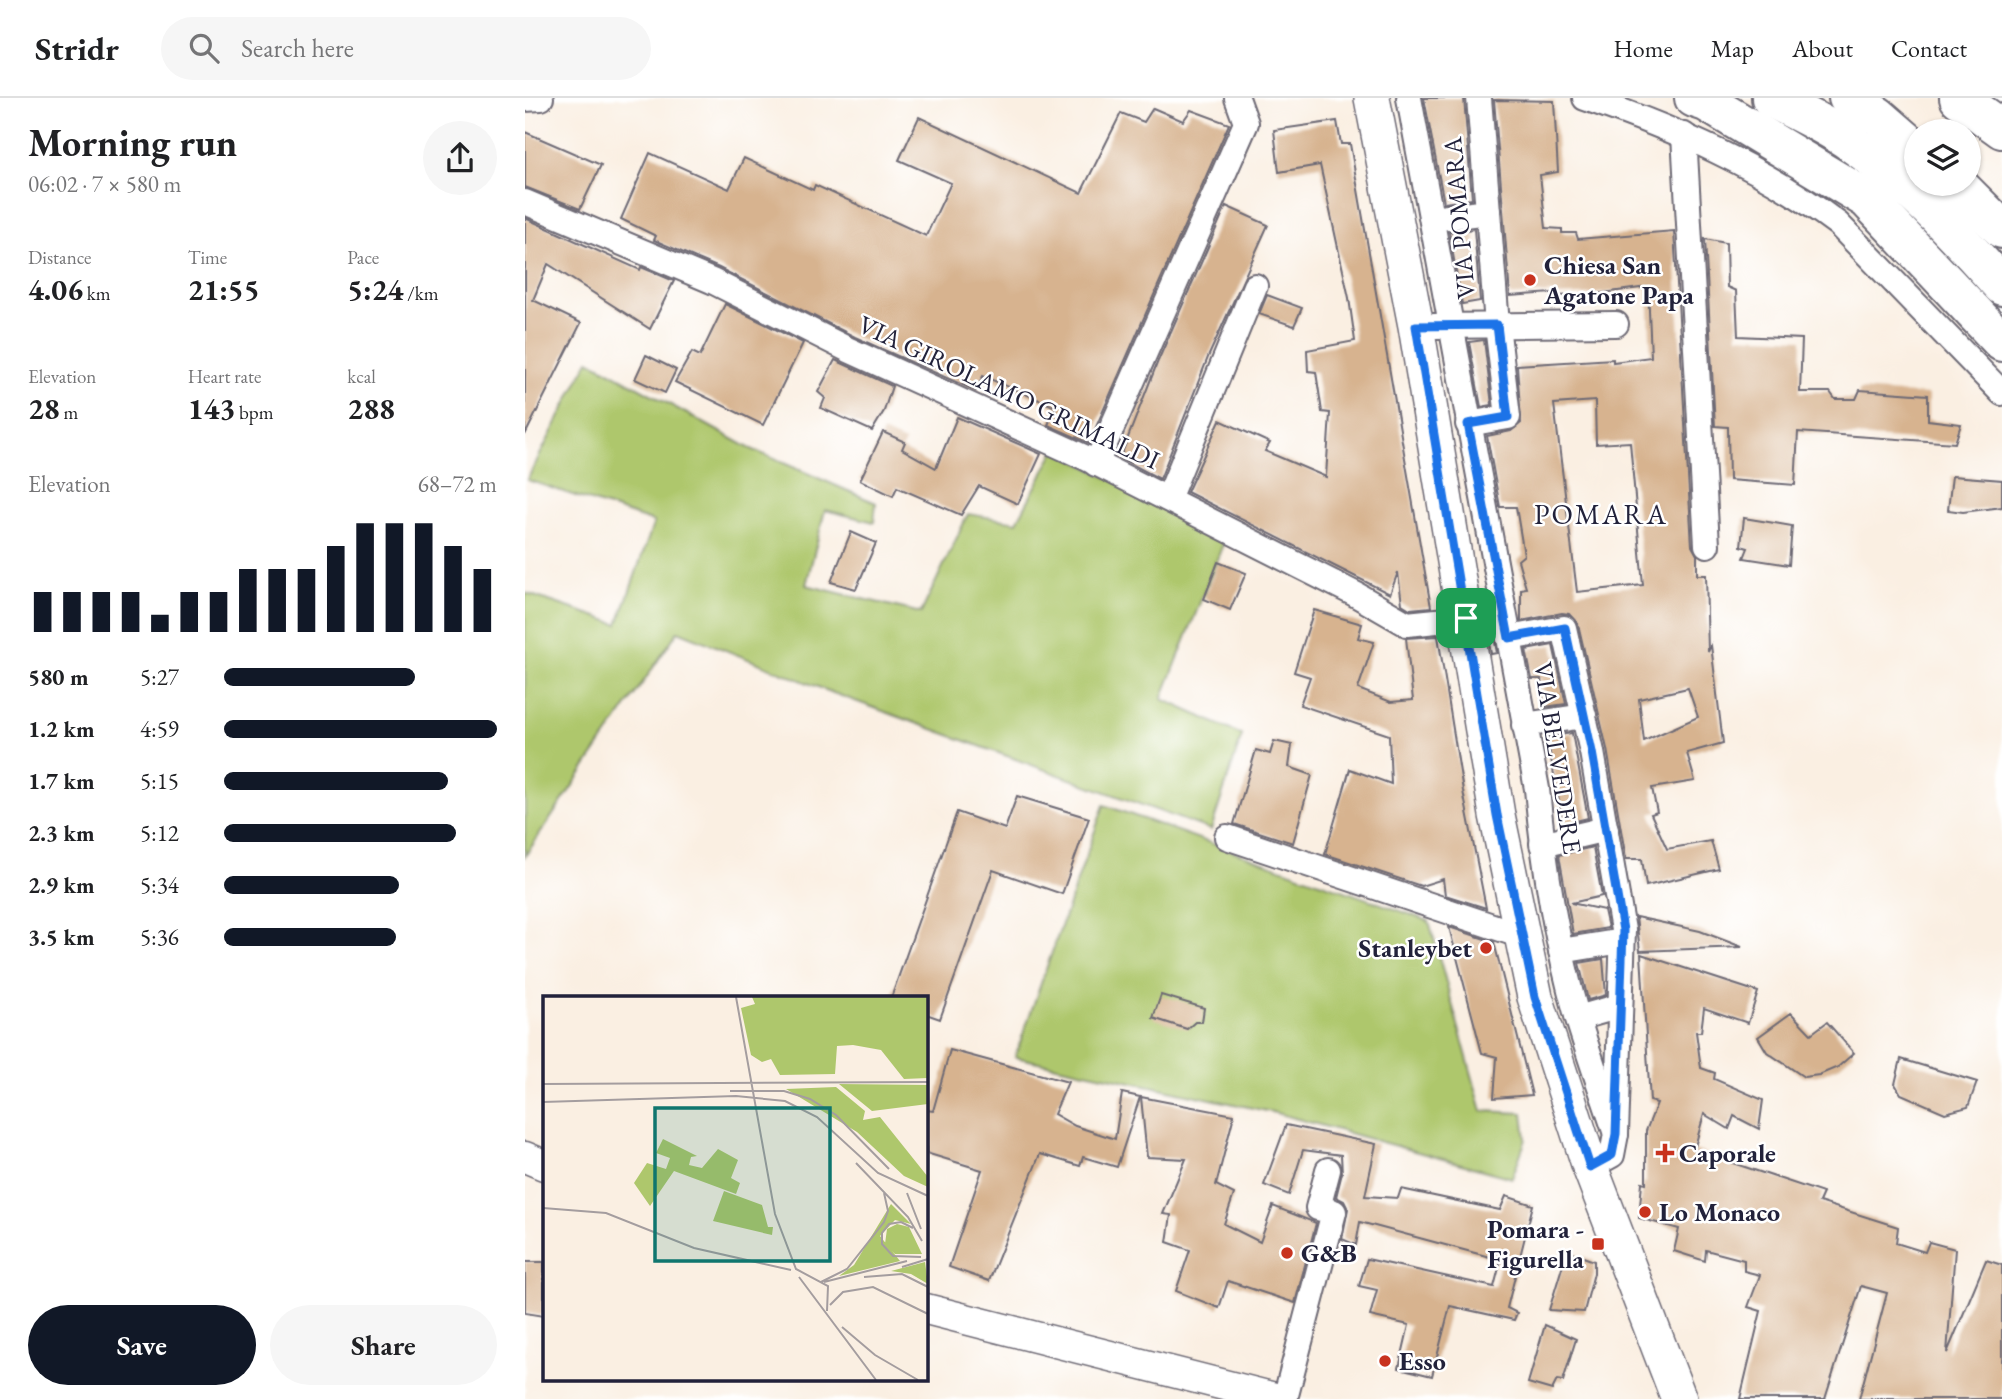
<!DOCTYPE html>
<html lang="en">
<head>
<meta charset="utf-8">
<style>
	body { margin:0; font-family:"EB Garamond",serif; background:#f6f6f6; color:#202124; height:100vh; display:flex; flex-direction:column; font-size:26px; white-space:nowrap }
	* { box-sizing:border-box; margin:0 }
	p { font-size:23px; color:#757577 }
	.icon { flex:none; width:38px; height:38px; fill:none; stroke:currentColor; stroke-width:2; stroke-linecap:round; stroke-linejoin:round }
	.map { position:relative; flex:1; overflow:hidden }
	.panel { display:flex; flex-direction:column; background:#fff; width:525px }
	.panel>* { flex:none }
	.controls { position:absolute; left:1379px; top:21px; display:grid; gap:14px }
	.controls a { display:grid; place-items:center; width:77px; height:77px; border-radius:50%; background:#fff; box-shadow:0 2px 5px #0004; font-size:35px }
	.pin { position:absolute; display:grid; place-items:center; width:60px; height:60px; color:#fff; margin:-30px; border-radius:14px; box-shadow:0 4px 10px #0006 }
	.round { display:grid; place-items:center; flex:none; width:74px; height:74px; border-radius:37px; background:#f6f6f6 }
	.headline { display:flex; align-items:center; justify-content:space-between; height:119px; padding:0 28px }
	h1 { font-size:38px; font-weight:700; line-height:52px }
	.stats { display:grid; grid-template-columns:repeat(3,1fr); gap:10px; height:119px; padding:7px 28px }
	.stats div { display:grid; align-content:center }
	.stats b { font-size:30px; font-weight:700 }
	.stats small { font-size:19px; font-weight:400 }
	.stats p { font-size:19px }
	.chart { height:196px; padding:14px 28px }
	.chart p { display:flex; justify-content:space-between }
	.chart svg { width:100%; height:126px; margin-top:7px; stroke:#111827; stroke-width:6 }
	.button { display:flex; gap:14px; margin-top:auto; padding:14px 28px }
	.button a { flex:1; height:80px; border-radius:42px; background:#111827; color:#fff; font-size:28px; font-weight:700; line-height:80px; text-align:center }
	.button a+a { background:#f6f6f6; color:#202124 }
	ul { padding:0 28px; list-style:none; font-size:23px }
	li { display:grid; grid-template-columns:112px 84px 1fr; align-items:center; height:52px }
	li i { height:18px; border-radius:9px; background:#111827 }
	header { display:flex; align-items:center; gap:42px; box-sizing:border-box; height:98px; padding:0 35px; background:#fff; border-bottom:2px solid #e0e0e0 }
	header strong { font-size:33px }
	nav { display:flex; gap:38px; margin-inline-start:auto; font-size:24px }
	.search { width:490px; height:63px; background:#f6f6f6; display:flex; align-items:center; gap:18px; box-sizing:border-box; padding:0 24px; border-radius:38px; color:#757577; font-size:26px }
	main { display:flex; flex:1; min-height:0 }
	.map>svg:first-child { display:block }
	.green { fill:#aec76c; stroke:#687454; stroke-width:2 }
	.building { fill:#d7b38f; fill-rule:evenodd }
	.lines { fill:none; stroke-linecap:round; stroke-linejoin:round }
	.minor-casing { stroke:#6e6a75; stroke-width:28 }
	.tertiary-casing { stroke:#6e6a75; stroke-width:33 }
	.secondary-casing { stroke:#6e6a75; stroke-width:38 }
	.motorway-casing { stroke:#6e6a75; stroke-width:42 }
	.minor { stroke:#fff; stroke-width:24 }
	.tertiary { stroke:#fff; stroke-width:30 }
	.secondary { stroke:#fff; stroke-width:35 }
	.motorway { stroke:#fff; stroke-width:38 }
	.route-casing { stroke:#fff; stroke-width:14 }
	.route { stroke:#1a73e8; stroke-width:9 }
	.poi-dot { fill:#c8321e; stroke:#fff; stroke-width:2.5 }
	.labels { text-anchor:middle; stroke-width:5; stroke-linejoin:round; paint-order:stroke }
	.street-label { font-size:26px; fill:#22223b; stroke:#fff }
	.poi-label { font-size:26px; font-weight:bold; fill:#22223b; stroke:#fff; text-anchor:start }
	.neighbourhood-label { font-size:28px; letter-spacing:2px; fill:#22223b; stroke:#fff }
	.inset-road { fill:none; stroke:#a49d9f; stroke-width:2 }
	.view { fill:#0f766e; fill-opacity:0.15; stroke:#0f766e; stroke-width:3.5 }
	.inset-edge { fill:none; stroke:#22223b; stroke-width:3.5 }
</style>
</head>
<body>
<header>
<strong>Stridr</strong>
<div class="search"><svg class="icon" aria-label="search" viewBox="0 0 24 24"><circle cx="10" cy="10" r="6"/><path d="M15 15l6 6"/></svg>Search here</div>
<nav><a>Home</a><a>Map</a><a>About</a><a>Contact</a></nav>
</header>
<main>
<section class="panel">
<div class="headline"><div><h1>Morning run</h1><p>06:02 · 7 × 580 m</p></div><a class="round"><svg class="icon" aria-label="share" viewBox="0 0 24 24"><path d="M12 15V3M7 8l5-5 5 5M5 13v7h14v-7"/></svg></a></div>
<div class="stats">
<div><p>Distance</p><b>4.06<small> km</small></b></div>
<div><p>Time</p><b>21:55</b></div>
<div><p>Pace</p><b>5:24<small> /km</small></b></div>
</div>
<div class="stats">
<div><p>Elevation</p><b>28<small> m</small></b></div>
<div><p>Heart rate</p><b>143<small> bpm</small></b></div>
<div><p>kcal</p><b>288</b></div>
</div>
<div class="chart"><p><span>Elevation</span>68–72 m</p>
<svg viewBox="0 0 160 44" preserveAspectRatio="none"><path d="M5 44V30M15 44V30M25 44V30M35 44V30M45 44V38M55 44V30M65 44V30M75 44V22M85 44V22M95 44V22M105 44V14M115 44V6M125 44V6M135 44V6M145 44V14M155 44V22"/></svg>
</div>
<ul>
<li><b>580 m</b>5:27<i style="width:70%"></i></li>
<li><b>1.2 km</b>4:59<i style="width:100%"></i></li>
<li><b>1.7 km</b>5:15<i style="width:82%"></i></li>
<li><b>2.3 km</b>5:12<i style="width:85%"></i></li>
<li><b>2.9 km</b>5:34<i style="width:64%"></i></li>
<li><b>3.5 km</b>5:36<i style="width:63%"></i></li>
</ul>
<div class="button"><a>Save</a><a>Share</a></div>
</section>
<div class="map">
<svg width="1477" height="1301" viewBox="0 0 1477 1301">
	<rect width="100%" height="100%" fill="#fff"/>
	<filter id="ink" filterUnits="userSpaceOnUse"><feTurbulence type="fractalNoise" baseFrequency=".0143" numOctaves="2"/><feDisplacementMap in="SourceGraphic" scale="14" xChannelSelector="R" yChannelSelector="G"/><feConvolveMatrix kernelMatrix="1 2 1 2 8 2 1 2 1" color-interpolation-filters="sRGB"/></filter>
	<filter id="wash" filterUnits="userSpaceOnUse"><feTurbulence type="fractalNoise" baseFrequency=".00686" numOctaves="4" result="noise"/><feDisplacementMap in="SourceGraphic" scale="28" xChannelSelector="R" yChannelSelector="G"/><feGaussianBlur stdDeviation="1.57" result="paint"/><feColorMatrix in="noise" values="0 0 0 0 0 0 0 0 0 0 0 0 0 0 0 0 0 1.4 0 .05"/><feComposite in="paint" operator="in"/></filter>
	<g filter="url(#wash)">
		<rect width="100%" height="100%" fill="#faefe2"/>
		<!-- green -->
		<g class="green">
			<polygon points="64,262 224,350 351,405 349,424 300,412 281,487 396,515 443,416 492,424 530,352 700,441 637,601 717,637 686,732 308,595 153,533 0,758 0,495 93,526 129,424 2,382"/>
			<polygon points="579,707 904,823 957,1013 998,1015 1001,1041 987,1080 751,1015 490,959"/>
		</g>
		<g id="blocks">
			<!-- building -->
			<g class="building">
				<polygon points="899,0 939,0 947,101 919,105"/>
				<path d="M 969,2 L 1029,3 L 1033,74 L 1015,77 L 1021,130 L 1037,131 L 1037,135 L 1051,135 L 1053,141 L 1149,133 L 1167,448 L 1172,457 L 1172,477 L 1181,477 L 1183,554 L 1186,547 L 1198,645 L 1162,655 L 1170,683 L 1127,690 L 1132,714 L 1126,716 L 1142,751 L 1186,743 L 1194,771 L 1121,788 L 1117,761 L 1101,761 L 1082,651 L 1053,526 L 1044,516 L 1037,515 L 996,523 L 996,491 L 1001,490 L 993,462 L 999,457 L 991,409 L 975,409 L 962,338 L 986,333 L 996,325 L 992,267 L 1088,261 L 1088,264 L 1126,259 L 1123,189 L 1063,197 L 1028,198 L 1028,195 L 985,198 ZM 1070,303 L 1071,346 L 1105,344 L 1118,487 L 1052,494 L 1029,306 ZM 1163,590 L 1173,619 L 1119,643 L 1114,601 Z"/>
				<polygon points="628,10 658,23 666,12 704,26 564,345 523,327 531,309 458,278 451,293 330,239 194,170 129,142 131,138 96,121 125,55 204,91 219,60 288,92 290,87 401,138 426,85 374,62 394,19 556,95 596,15 619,24"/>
				<polygon points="812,23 816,46 825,46 906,509 885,511 877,506 873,474 865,496 662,394 695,322 745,345 740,353 801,379 805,315 797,314 791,274 783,273 782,252 830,243 824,200 795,67 754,74 749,32"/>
				<polygon points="0,34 76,67 55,111 0,89"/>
				<polygon points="701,108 743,127 684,257 635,381 595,360 633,263"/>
				<polygon points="0,120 115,172 116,169 149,183 125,231 23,166 8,202 56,225 0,337"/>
				<polygon points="949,131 955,203 937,206 924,134"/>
				<polygon points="1180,141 1201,145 1202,189 1211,193 1213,238 1277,241 1275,294 1305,294 1310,301 1331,301 1335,292 1403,297 1403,322 1436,326 1430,345 1273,334 1270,387 1204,382 1203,329 1190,328"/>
				<polygon points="742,197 777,210 769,228 734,216"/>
				<polygon points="200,206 278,245 238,327 150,284 167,254 175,258"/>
				<polygon points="959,242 967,307 956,309 944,244"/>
				<polygon points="121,257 151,272 140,295 110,281"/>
				<polygon points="310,262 367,288 359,313 347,333 296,310 300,300 293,294"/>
				<polygon points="432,319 516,356 493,406 454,388 436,417 372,389 368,398 335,382 358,334 380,344 377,351 411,370"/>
				<polygon points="1427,378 1477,382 1477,409 1438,414 1423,412"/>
				<polygon points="1219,420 1267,428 1264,467 1219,460 1223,450 1216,448"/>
				<polygon points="326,434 351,445 331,491 306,484"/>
				<polygon points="693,464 721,475 705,512 679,501"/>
				<polygon points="789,512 837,526 833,540 849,544 833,591 866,604 888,602 881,540 913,538 938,693 961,810 920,797 918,781 896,788 800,756 825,671 866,686 864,637 775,607 785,579 769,574"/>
				<polygon points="961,528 967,528 972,555 966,556"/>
				<polygon points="1028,547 1041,606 1019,609 1016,581 1007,581 1001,552"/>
				<polygon points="1047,635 1063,720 1038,726 1022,639"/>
				<polygon points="749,643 767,647 764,669 787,677 768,745 709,726 731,652 745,656"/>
				<polygon points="492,698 564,720 537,796 468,772 415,921 401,916 401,900 366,900 432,714 480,731"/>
				<polygon points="1068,749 1077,798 1046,805 1079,812 1083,830 1048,836 1034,757"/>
				<polygon points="1111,819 1175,833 1217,849 1115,853"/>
				<polygon points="924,829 969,844 1007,997 969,1000 972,959 957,955"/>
				<polygon points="1116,856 1233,894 1223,925 1179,910 1176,934 1171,934 1176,970 1190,975 1189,981 1238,1002 1234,1031 1209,1018 1204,1031 1179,1016 1169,1052 1298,1095 1294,1104 1373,1129 1371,1145 1400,1154 1404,1144 1430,1151 1422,1255 1461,1162 1477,1167 1477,1301 1334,1301 1362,1195 1336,1188 1300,1301 1215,1301 1236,1213 1223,1209 1235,1177 1219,1173 1219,1162 1181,1152 1180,1163 1149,1153 1154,1131 1114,1120 1117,1084 1121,1085 1121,1033 1132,1005 1125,1003"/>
				<polygon points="1078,861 1081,897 1063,902 1054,865"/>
				<polygon points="636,897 679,910 677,924 670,924 662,931 628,920"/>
				<polygon points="1266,915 1286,936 1302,924 1329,955 1313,969 1294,977 1279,979 1242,954 1233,939"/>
				<polygon points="425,952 543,984 529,1016 550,1028 590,1041 597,995 615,999 592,1069 558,1059 555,1068 515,1056 464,1183 424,1169 457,1072 401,1055 401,1012 408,1013"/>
				<polygon points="1376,961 1452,984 1443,1009 1420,1015 1376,996 1370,986"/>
				<polygon points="616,999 709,1017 691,1087 709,1096 699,1126 735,1144 748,1108 791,1125 770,1205 703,1183 694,1210 651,1193 665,1152 642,1144 646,1117 638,1116 661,1061 622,1059"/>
				<polygon points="761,1027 851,1046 840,1098 873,1100 876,1091 975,1112 981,1098 1008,1107 982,1210 992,1215 989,1222 925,1208 907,1278 874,1270 884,1227 845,1218 852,1192 834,1188 842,1161 969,1189 976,1162 835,1124 831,1147 817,1141 823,1111 819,1103 811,1099 817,1075 816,1057 778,1052 764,1097 739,1087"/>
				<polygon points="1042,1153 1069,1163 1069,1175 1059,1214 1024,1212"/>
				<polygon points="0,1164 19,1164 19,1218 0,1215"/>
				<polygon points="1020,1227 1051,1241 1038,1283 1032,1282 1027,1292 1003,1285"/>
			</g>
		</g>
	</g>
	<g filter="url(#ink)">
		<use href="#blocks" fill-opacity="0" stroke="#6e6a75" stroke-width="2"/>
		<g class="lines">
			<defs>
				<g id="minor">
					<path d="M 884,0 L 1012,691 C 1019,768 1031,844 1052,918 C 1064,958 1078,997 1091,1036"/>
					<path d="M 1060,0 C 1150,31 1236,68 1313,126 L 1477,295"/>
					<polyline points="0,1 16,0"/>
					<polyline points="1159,37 1182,447"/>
					<polyline points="0,104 187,183 324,252 561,360 830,496 882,526 941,520"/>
					<polyline points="907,121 963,114"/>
					<polyline points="909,228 1091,226"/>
					<polyline points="943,326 983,319 972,227 954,0"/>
					<polyline points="571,366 721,25 712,0"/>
					<polyline points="643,401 730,188"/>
					<polyline points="984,540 1039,530 1067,654 1098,832 1091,1036 1087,1057 1065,1069"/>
					<polyline points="999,627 1059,618"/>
					<polyline points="702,739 997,838"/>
					<polyline points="1017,746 1081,731"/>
					<polyline points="1036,853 1097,843"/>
					<polyline points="1053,920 1095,908"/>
					<polyline points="760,1301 809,1114 793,1110 803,1072"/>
				</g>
				<g id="tertiary">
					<polyline points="0,1059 19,1067"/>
					<polyline points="401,1211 754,1301"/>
				</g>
				<polyline id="secondary" points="847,0 891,228 972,717 1010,899 1065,1069 1154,1301"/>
				<g id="motorway">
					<polyline points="1169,0 1181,4 1342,101 1477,244"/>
					<path d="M 1246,0 C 1270,13 1298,25 1321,41 C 1381,82 1429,134 1477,188"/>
					<polyline points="1323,0 1353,18 1391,51"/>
					<polyline points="1434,0 1477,31"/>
					<polyline points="1432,86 1477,131"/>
				</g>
			</defs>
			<!-- minor casing -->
			<use href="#minor" class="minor-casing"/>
			<!-- tertiary casing -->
			<use href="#tertiary" class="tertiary-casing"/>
			<!-- secondary casing -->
			<use href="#secondary" class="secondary-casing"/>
			<!-- motorway casing -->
			<use href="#motorway" class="motorway-casing"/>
			<!-- minor -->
			<use href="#minor" class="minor"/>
			<!-- tertiary -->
			<use href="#tertiary" class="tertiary"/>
			<!-- secondary -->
			<use href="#secondary" class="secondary"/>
			<!-- motorway -->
			<use href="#motorway" class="motorway"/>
		</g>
	</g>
	<g class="lines" filter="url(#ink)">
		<defs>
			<polygon id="route" points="972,227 983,319 943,326 984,540 1040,530 1067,654 1098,832 1091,1036 1087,1057 1065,1069 1010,899 972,717 891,228"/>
		</defs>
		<!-- route casing -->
		<use href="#route" class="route-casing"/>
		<!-- route -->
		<use href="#route" class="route"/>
	</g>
	<!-- markers -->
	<g class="poi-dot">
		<circle cx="1005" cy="182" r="7"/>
		<circle cx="961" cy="850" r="7"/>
		<path d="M1136.5 1044.5h7v7h7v7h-7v7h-7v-7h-7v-7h7z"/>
		<circle cx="1120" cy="1114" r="7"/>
		<rect x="1066" y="1139" width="14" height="14" rx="3.5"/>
		<circle cx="762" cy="1155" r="7"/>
		<circle cx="860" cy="1263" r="7"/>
	</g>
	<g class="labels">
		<!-- street labels -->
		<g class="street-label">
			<text transform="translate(934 120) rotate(-95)" y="9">VIA POMARA</text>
			<text transform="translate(484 294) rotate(25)" y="9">VIA GIROLAMO GRIMALDI</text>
			<text transform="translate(1033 660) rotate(81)" y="9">VIA BELVEDERE</text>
		</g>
		<!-- poi labels -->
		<g class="poi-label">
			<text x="1019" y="176">Chiesa San<tspan x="1019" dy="30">Agatone Papa</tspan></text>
			<text x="947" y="859" text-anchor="end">Stanleybet</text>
			<text x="1154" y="1064">Caporale</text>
			<text x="1134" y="1123">Lo Monaco</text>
			<text x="1059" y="1140" text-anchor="end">Pomara -<tspan x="1059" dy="30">Figurella</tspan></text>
			<text x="776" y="1164">G&amp;B</text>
			<text x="874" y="1272">Esso</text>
		</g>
		<!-- neighbourhood labels -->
		<g class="neighbourhood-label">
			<text x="1076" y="426">POMARA</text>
		</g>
	</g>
	<!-- overview -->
	<g transform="translate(18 898)">
		<rect width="385" height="385" fill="#faefe2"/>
		<path d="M 209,1 L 385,1 L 385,82 L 361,83 L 338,54 L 310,49 L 294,50 L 292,78 L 237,79 L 228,63 L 219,66 L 208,59 L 198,12 L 212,8 ZM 296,88 L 385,89 L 385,108 L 329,115 ZM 293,91 L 322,115 L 320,124 L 337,121 L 385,181 L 385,191 L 361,180 L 314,136 L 243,93 ZM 120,143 L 154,160 L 148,161 L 146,169 L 159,172 L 175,153 L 195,164 L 188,182 L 197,187 L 193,198 L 131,175 L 107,210 L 91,187 L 104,167 L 123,173 L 127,162 L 113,157 ZM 181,195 L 219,209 L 225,231 L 230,231 L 229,239 L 170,225 ZM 348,208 L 368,228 L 352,224 L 337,240 L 357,265 L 296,280 L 311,269 ZM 354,228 L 366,231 L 379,258 L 352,258 L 342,248 L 344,233 ZM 382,266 L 385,288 L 368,278 L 348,275 Z" fill="#aec76c"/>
		<path class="inset-road" d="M 193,1 L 232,218 L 253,273 L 285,290 L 284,315M 0,88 L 385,86M 187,95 L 241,95 L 267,103 L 293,119 L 346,173M 0,106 L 193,100 L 242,105 L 274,121 L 335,177 L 385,200M 313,167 L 365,221 L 379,245M 364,197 L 378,233M 0,212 L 63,217 L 151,252 L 248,274M 370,232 L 358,226 L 346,228 L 339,237 L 339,248 L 350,260 L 378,261M 359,271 L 385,263M 256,281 L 333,384M 321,281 L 359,278 L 385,291M 278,286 L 304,273 L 341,226 L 345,215 L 341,197M 281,286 L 364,265M 287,309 L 300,296 L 330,291 L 385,318M 299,331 L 332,359 L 375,384"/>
		<path class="view" d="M 112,112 L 287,112 L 287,265 L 112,265 Z"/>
		<rect width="385" height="385" class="inset-edge"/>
	</g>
</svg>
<div class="controls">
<a><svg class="icon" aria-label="layers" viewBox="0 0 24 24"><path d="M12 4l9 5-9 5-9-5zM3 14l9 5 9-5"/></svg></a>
</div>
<div class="pin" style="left:941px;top:520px;background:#1e9e55"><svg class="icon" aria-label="arrive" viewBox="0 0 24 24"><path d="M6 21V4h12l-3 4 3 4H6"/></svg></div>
</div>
</main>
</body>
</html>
